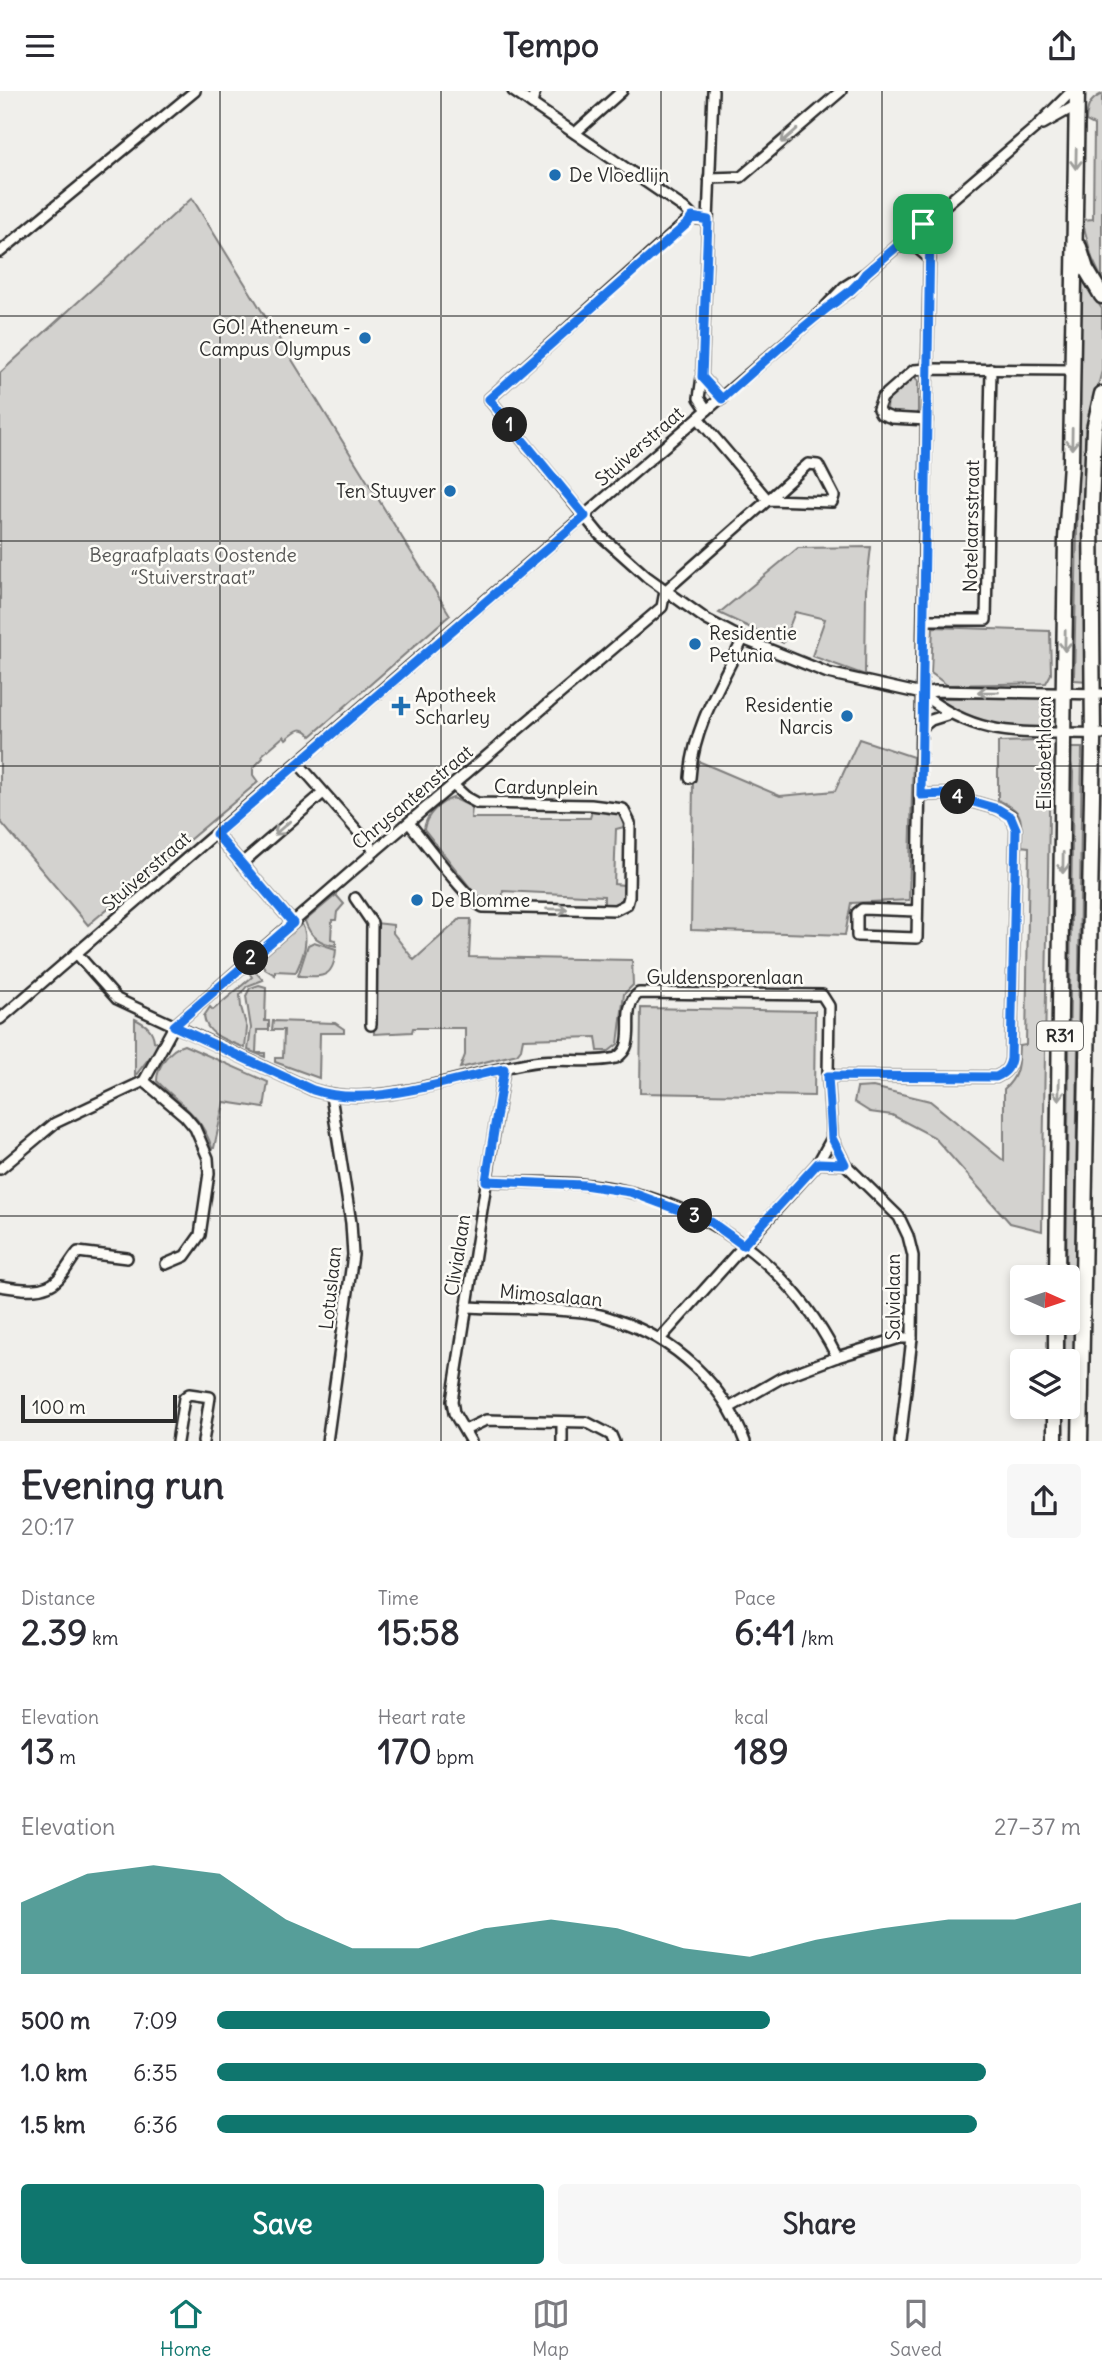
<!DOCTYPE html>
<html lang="en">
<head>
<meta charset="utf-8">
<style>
	body { margin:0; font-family:Delius,sans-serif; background:#f7f7f7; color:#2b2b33; height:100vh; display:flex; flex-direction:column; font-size:26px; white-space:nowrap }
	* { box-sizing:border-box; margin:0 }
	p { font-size:23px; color:#7c7c81 }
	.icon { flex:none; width:38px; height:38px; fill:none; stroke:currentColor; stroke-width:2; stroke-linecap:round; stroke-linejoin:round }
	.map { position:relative; height:1350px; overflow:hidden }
	.side { display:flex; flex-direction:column; background:#fff; flex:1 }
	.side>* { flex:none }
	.needle { width:46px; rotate:93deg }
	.tools { position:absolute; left:1010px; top:1174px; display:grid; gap:14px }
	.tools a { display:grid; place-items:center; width:70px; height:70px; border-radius:7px; background:#fff; box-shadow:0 4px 10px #0003; font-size:35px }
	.scale { position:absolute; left:21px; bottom:18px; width:156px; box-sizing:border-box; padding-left:7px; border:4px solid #2b2b2b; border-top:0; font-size:19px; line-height:24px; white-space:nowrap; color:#2b2b2b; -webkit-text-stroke:5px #fdfcf7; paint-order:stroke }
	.pin { position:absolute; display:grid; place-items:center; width:60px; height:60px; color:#fff; margin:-30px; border-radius:14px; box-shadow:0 4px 10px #0006 }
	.km { position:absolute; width:35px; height:35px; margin:-18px; border-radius:50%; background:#222; color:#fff; font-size:19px; line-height:35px; text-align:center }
	.round { display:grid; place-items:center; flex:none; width:74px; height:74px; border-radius:7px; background:#f7f7f7 }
	.summary { display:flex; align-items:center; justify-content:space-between; height:119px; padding:0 21px }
	h1 { font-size:38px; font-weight:700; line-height:52px }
	.figures { display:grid; grid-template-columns:repeat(3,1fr); gap:10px; height:119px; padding:7px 21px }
	.figures div { display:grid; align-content:center }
	.figures b { font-size:35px; font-weight:700 }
	.figures small { font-size:19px; font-weight:400 }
	.figures p { font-size:19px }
	.chart { height:196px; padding:14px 21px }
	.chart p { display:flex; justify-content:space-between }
	.chart svg { width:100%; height:126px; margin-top:7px; fill:#0f766e; opacity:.7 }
	.cta { display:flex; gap:14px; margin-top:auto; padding:14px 21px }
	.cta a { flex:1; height:80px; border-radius:7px; background:#0f766e; color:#fff; font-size:28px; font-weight:700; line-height:80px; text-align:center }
	.cta a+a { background:#f7f7f7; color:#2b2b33 }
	ul { padding:0 21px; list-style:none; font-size:23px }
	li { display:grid; grid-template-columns:112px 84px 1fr; align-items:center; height:52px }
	li i { height:18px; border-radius:9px; background:#0f766e }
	header { display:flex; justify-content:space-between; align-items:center; height:91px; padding:0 21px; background:#fff; font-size:32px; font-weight:700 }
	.tab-bar { display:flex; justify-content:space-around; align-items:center; height:98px; border-top:2px solid #e1e1e2; background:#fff; font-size:19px; color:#7c7c81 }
	.tab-bar a { display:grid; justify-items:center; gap:4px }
	.tab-bar .current { color:#0f766e }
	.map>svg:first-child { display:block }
	.green { fill:#d3d2cf; stroke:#7f7e7d; stroke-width:2 }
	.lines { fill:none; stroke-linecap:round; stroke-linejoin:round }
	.street-casing { stroke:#2b2b2b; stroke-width:14 }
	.primary-casing { stroke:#2b2b2b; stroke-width:19 }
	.street { stroke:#fdfcf7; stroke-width:9 }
	.primary { stroke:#fdfcf7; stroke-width:14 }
	.oneway { stroke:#9e9e9b }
	.route-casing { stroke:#fff; stroke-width:14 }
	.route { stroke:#1a73e8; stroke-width:9 }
	.grid { fill:none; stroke:#2b2b2b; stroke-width:2; stroke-opacity:0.55 }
	.poi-dot { fill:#1f6fb2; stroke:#fdfcf7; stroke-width:2.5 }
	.labels { text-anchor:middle; stroke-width:5; stroke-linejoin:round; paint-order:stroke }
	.shield { fill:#fdfcf7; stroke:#6a6a68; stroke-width:2 }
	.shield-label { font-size:18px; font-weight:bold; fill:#2b2b2b }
	.poi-label { font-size:19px; fill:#2b2b2b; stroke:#fdfcf7; text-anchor:start }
	.street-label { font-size:19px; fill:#2b2b2b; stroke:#fdfcf7 }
	.park-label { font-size:19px; fill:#555554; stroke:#fdfcf7 }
</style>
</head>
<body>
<header><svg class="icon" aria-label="menu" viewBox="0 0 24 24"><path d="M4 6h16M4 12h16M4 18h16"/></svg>Tempo<svg class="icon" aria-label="share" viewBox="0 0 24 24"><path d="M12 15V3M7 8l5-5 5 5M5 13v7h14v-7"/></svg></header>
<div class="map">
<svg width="1102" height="1351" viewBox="0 0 1102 1351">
	<rect width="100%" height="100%" fill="#f0efeb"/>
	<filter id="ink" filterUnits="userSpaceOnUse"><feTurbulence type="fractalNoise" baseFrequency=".0143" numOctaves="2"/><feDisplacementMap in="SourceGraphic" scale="14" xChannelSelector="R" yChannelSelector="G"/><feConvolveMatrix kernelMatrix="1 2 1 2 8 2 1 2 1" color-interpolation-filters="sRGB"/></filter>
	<g filter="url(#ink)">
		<!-- green -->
		<g class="green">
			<path d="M 1102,3 L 1102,188 L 1092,167 L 1082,129 L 1093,128 L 1094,34 L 1086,30 C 1087,16 1089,9 1102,3 Z"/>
			<path d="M 192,107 L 450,524 L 311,645 C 302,633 295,640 286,648 L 284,645 L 262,664 L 263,667 L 253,677 L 253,684 L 258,691 L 88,834 L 0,730 L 0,282 Z"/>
			<polygon points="1082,187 1102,218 1102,280 1093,313 1087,367 1084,562 1088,590 1074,589"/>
			<polygon points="916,287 918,291 918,320 916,324 890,321 887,318 888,308 911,288"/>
			<polygon points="871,456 866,499 865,584 812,565 825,528 795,521 783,552 719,522 798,457"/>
			<polygon points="933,536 1050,540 1051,583 1046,592 947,594 931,582"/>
			<path d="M 937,607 L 1052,607 L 1051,638 C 1015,637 964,636 937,607 Z"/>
			<polygon points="859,648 913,666 909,809 851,812 845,844 691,839 693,690 698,670 780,705 835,700"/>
			<path d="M 1039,650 L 1046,654 L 1050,664 L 1042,1140 L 1010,1132 L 934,1046 L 892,1024 L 870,1021 L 854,1011 L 857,997 L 873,996 L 930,1010 L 1004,1070 L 1004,998 C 1019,985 1018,973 1019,955 L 1026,954 L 1029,756 L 1020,755 C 1021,726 1026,722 998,709 L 998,651 Z"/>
			<polygon points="1068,657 1082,657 1073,1316 1065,1316 1068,1316 1068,1270 1064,1270 1065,1232 1068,1232 1068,1186 1066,1186 1073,681"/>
			<path d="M 453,707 L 472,716 L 471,727 L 590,727 L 593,717 L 620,722 L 624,736 L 616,738 L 614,793 L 624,794 L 623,807 L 617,814 L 604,814 L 604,805 L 503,800 L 502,813 L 480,809 L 424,738 C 426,724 440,711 453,707 Z"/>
			<path d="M 336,804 L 344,813 L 337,821 L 336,829 L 332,829 L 331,848 L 336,849 L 336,855 C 320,852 310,846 305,830 Z"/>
			<polygon points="460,828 471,828 469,866 632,869 633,894 624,903 618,953 609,960 598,960 596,946 523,948 521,958 517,963 460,977 465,964 465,937 413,937 412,941 374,943 376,832 393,834 393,842 414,869"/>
			<path d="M 302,833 C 310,848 303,866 296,881 L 275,880 L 275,884 L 265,878 L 260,869 Z"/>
			<path d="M 314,851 L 336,858 C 334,887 324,886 298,885 L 308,854 Z"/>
			<path d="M 249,878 L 254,879 L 263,889 L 247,895 L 240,904 L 241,916 L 247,937 L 245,957 C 229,950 206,945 204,925 L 210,916 L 213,919 L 252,886 L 248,880 Z"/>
			<polygon points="259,894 266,896 265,930 269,930 269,939 257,939 256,962 265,962 265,966 248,959 251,937 246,905 250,897"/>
			<polygon points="641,917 815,920 814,1005 640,1002"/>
			<path d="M 135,928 C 145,933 153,938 154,950 L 160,953 L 135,985 Z"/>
			<polygon points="273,930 335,932 344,938 344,942 320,942 319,987 275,971 275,967 283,967 284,939 272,939"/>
			<path d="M 184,954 L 268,991 L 264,1017 L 224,1011 L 214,1057 L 212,1057 C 201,1023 180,1014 157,990 C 157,976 169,958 184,954 Z"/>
		</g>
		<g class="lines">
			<defs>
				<g id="street">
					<polyline points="513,0 684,117 694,127 708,129"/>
					<polyline points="532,13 535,0"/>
					<polyline points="1043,33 1077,14"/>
					<polyline points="575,42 622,0"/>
					<polyline points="709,87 741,86 841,0"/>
					<polyline points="692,126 489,308 599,443 647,486 707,529 743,548 828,582 922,603 935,600 1102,603"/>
					<polyline points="898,155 917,157 930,168"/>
					<polyline points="0,161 195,0"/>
					<polyline points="826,215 844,196 863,184"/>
					<polyline points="702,286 722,308"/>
					<polyline points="707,319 699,307 702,286 713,0"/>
					<polyline points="927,329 892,327 881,323 878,318 882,307 914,279 928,278 1073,279"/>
					<polyline points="665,500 768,409 832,411 834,405 818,374 808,373 768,409 698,327"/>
					<polyline points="923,529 986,529 991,278"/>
					<path d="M 922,603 C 984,652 1029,639 1102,643"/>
					<polyline points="921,637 931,629 950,623"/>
					<polyline points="298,672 375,760"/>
					<path d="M 690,687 C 693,636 721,593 743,548"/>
					<path d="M 409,732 C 425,751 465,807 483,816 L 615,819 L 627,813 L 629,806 L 630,732 L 623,718 L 591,714 L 477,712 L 466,706 L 453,694"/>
					<polyline points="216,743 293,832"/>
					<polyline points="241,773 323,702"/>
					<polyline points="355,807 372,832 371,934"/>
					<polyline points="917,820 862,818 857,822 857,845 917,847 930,142 923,133"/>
					<path d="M 76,862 L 117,908 L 313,999 C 381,1021 471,978 541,970 C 565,967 592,973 616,967 C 641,953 617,918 639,902 L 822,904 L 829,915 L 828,985 L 832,1047 L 845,1073 L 899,1126 L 908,1145 L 913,1165 L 912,1247 L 900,1351"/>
					<polyline points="0,928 823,219 849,201 865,183 1035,37 1072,0"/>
					<path d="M 828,985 L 996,986 C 1005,982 1009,978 1011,968 L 1016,738 L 1011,725 L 998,718 L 946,703 L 921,704"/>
					<polyline points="144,990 185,1025 195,1037 208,1067 209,1082 200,1144 185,1165 166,1173"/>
					<polyline points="818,1072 845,1073"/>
					<polyline points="0,1078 55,1032 144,990 174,935 375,760 662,516 665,500"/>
					<path d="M 486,1090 C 534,1092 584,1089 630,1101 C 723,1125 794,1181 837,1266"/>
					<path d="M 0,1195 C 18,1198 45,1203 58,1188 C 66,1180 71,1169 78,1161 L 127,1167"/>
					<path d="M 466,1216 C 507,1218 550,1217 590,1222 C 599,1223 608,1226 616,1229 C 674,1247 724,1293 745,1351"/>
					<polyline points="661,1247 818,1072 832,1047"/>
					<polyline points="729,1317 781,1287 837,1266 900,1247 912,1247"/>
					<polyline points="465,1339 486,1329 586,1331 611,1344 614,1351"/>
					<polyline points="177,1351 184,1307 189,1303 210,1306 203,1351"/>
					<polyline points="327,1351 353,1164 351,1132 331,1005"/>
					<polyline points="471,1351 454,1322 452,1310 504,978"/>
					<polyline points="562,1351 562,1332"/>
				</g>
				<g id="primary">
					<polyline points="1079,156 1086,178 1102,205"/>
					<polyline points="1057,1186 1063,649 1066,448 1071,372 1077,0"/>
					<polyline points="1056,1270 1056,1232"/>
					<polyline points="1055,1351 1055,1316"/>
					<polyline points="1080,1351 1093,650 1091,417 1094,338 1102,303"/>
				</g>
			</defs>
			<!-- street casing -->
			<use href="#street" class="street-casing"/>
			<!-- primary casing -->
			<use href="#primary" class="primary-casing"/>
			<!-- street -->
			<use href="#street" class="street"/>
			<!-- primary -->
			<use href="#primary" class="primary"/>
		</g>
		<!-- one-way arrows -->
		<defs><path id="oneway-shaft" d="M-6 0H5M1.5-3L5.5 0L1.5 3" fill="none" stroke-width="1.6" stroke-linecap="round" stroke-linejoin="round" transform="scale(1.75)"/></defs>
		<g class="oneway">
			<use href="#oneway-shaft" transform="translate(789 45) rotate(139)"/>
			<use href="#oneway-shaft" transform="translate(1076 68) rotate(91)"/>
			<use href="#oneway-shaft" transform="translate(1072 348) rotate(91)"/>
			<use href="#oneway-shaft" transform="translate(1065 550) rotate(91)"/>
			<use href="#oneway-shaft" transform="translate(988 601) rotate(-179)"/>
			<use href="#oneway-shaft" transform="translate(282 737) rotate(139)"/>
			<use href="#oneway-shaft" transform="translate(1063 772) rotate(91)"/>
			<use href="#oneway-shaft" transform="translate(557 818) rotate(1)"/>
			<use href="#oneway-shaft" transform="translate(1059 999) rotate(91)"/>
		</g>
	</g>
	<g class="lines" filter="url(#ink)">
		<defs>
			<path id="route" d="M 692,126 L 708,129 L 702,286 L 722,308 C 755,279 787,249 821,222 C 836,209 854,201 865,183 L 923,133 L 930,142 L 921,704 L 946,703 L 998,718 L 1011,726 L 1016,738 L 1011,968 C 1009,978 1005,982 996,986 L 828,985 L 832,1047 L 845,1073 L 818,1072 L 743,1154 L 711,1131 L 630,1101 L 584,1094 L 486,1090 L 504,978 C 447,989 369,1018 313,999 L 174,935 L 293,832 L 216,743 L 585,425 L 489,308 L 688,132 Z"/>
		</defs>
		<!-- route casing -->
		<use href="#route" class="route-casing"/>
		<!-- route -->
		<use href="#route" class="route"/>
	</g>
	<!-- grid -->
	<path class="grid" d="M 220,0 L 220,1351M 441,0 L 441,1351M 661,0 L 661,1351M 882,0 L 882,1351M 0,225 L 1102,225M 0,450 L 1102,450M 0,675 L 1102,675M 0,900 L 1102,900M 0,1125 L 1102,1125"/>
	<!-- markers -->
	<g class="poi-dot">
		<circle cx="555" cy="84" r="7"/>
		<circle cx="365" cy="247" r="7"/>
		<circle cx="450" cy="400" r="7"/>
		<circle cx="695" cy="553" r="7"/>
		<path d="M397.5 604.5h7v7h7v7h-7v7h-7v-7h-7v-7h7z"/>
		<circle cx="847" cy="625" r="7"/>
		<circle cx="417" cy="809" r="7"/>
	</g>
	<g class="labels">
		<!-- shield labels -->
		<rect class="shield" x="1037" y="930.5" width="46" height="29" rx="5"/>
		<g class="shield-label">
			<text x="1060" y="951">R31</text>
		</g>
		<!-- poi labels -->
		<g class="poi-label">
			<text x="569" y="91">De Vloedlijn</text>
			<text x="351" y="243" text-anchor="end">GO! Atheneum -<tspan x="351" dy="22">Campus Olympus</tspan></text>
			<text x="436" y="407" text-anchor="end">Ten Stuyver</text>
			<text x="709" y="549">Residentie<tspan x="709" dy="22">Petunia</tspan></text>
			<text x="415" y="611">Apotheek<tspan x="415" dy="22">Scharley</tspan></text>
			<text x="833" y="621" text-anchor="end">Residentie<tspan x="833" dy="22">Narcis</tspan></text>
			<text x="431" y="816">De Blomme</text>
		</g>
		<!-- street labels -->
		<g class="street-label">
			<text transform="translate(639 355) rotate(-41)" y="7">Stuiverstraat</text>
			<text transform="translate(971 435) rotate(-89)" y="7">Notelaarsstraat</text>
			<text transform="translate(1044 662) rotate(-90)" y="7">Elisabethlaan</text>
			<text transform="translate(546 696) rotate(1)" y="7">Cardynplein</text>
			<text transform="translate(412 706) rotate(-40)" y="7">Chrysantenstraat</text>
			<text transform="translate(146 780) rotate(-41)" y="7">Stuiverstraat</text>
			<text x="725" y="893">Guldensporenlaan</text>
			<text transform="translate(457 1164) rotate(-81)" y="7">Clivialaan</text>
			<text transform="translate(330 1197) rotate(-84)" y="7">Lotuslaan</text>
			<text transform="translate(551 1204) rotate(5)" y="7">Mimosalaan</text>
			<text transform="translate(893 1206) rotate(-90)" y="7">Salvialaan</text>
		</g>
		<!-- park labels -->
		<g class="park-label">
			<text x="193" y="471">Begraafplaats Oostende<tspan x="193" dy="22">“Stuiverstraat”</tspan></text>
		</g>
	</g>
</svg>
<div class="tools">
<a><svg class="needle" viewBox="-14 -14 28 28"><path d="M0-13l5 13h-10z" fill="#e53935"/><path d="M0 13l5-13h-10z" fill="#7c7c81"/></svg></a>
<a><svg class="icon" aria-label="layers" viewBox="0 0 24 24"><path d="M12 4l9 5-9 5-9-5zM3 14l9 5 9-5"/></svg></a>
</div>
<div class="scale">100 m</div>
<div class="pin" style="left:923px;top:133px;background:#1e9e55"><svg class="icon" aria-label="arrive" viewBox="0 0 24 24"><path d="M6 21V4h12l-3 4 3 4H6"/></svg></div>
<b class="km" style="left:510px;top:334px">1</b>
<b class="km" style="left:251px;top:867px">2</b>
<b class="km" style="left:695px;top:1125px">3</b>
<b class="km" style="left:958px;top:706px">4</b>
</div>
<section class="side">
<div class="summary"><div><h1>Evening run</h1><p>20:17</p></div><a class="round"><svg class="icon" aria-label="share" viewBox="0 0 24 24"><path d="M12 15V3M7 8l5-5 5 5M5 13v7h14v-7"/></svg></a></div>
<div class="figures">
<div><p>Distance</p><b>2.39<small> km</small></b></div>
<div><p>Time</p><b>15:58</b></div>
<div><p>Pace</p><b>6:41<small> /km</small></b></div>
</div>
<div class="figures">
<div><p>Elevation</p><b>13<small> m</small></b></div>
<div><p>Heart rate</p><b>170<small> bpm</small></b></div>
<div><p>kcal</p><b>189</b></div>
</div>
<div class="chart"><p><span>Elevation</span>27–37 m</p>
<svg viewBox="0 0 160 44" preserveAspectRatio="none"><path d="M0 44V19L10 9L20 6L30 9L40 25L50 35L60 35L70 28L80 25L90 28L100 35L110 38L120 32L130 28L140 25L150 25L160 19V44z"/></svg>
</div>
<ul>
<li><b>500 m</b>7:09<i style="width:64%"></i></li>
<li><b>1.0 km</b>6:35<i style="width:89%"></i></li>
<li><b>1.5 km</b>6:36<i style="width:88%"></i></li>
</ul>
<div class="cta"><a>Save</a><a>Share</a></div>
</section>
<nav class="tab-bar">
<a class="current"><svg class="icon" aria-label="home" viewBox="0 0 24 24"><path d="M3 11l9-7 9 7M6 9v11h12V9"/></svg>Home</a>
<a><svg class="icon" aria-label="map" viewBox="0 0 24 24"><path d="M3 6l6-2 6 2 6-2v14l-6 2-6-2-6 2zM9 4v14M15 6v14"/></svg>Map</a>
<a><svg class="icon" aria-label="saved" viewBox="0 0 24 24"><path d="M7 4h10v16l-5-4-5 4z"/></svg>Saved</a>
</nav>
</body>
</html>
